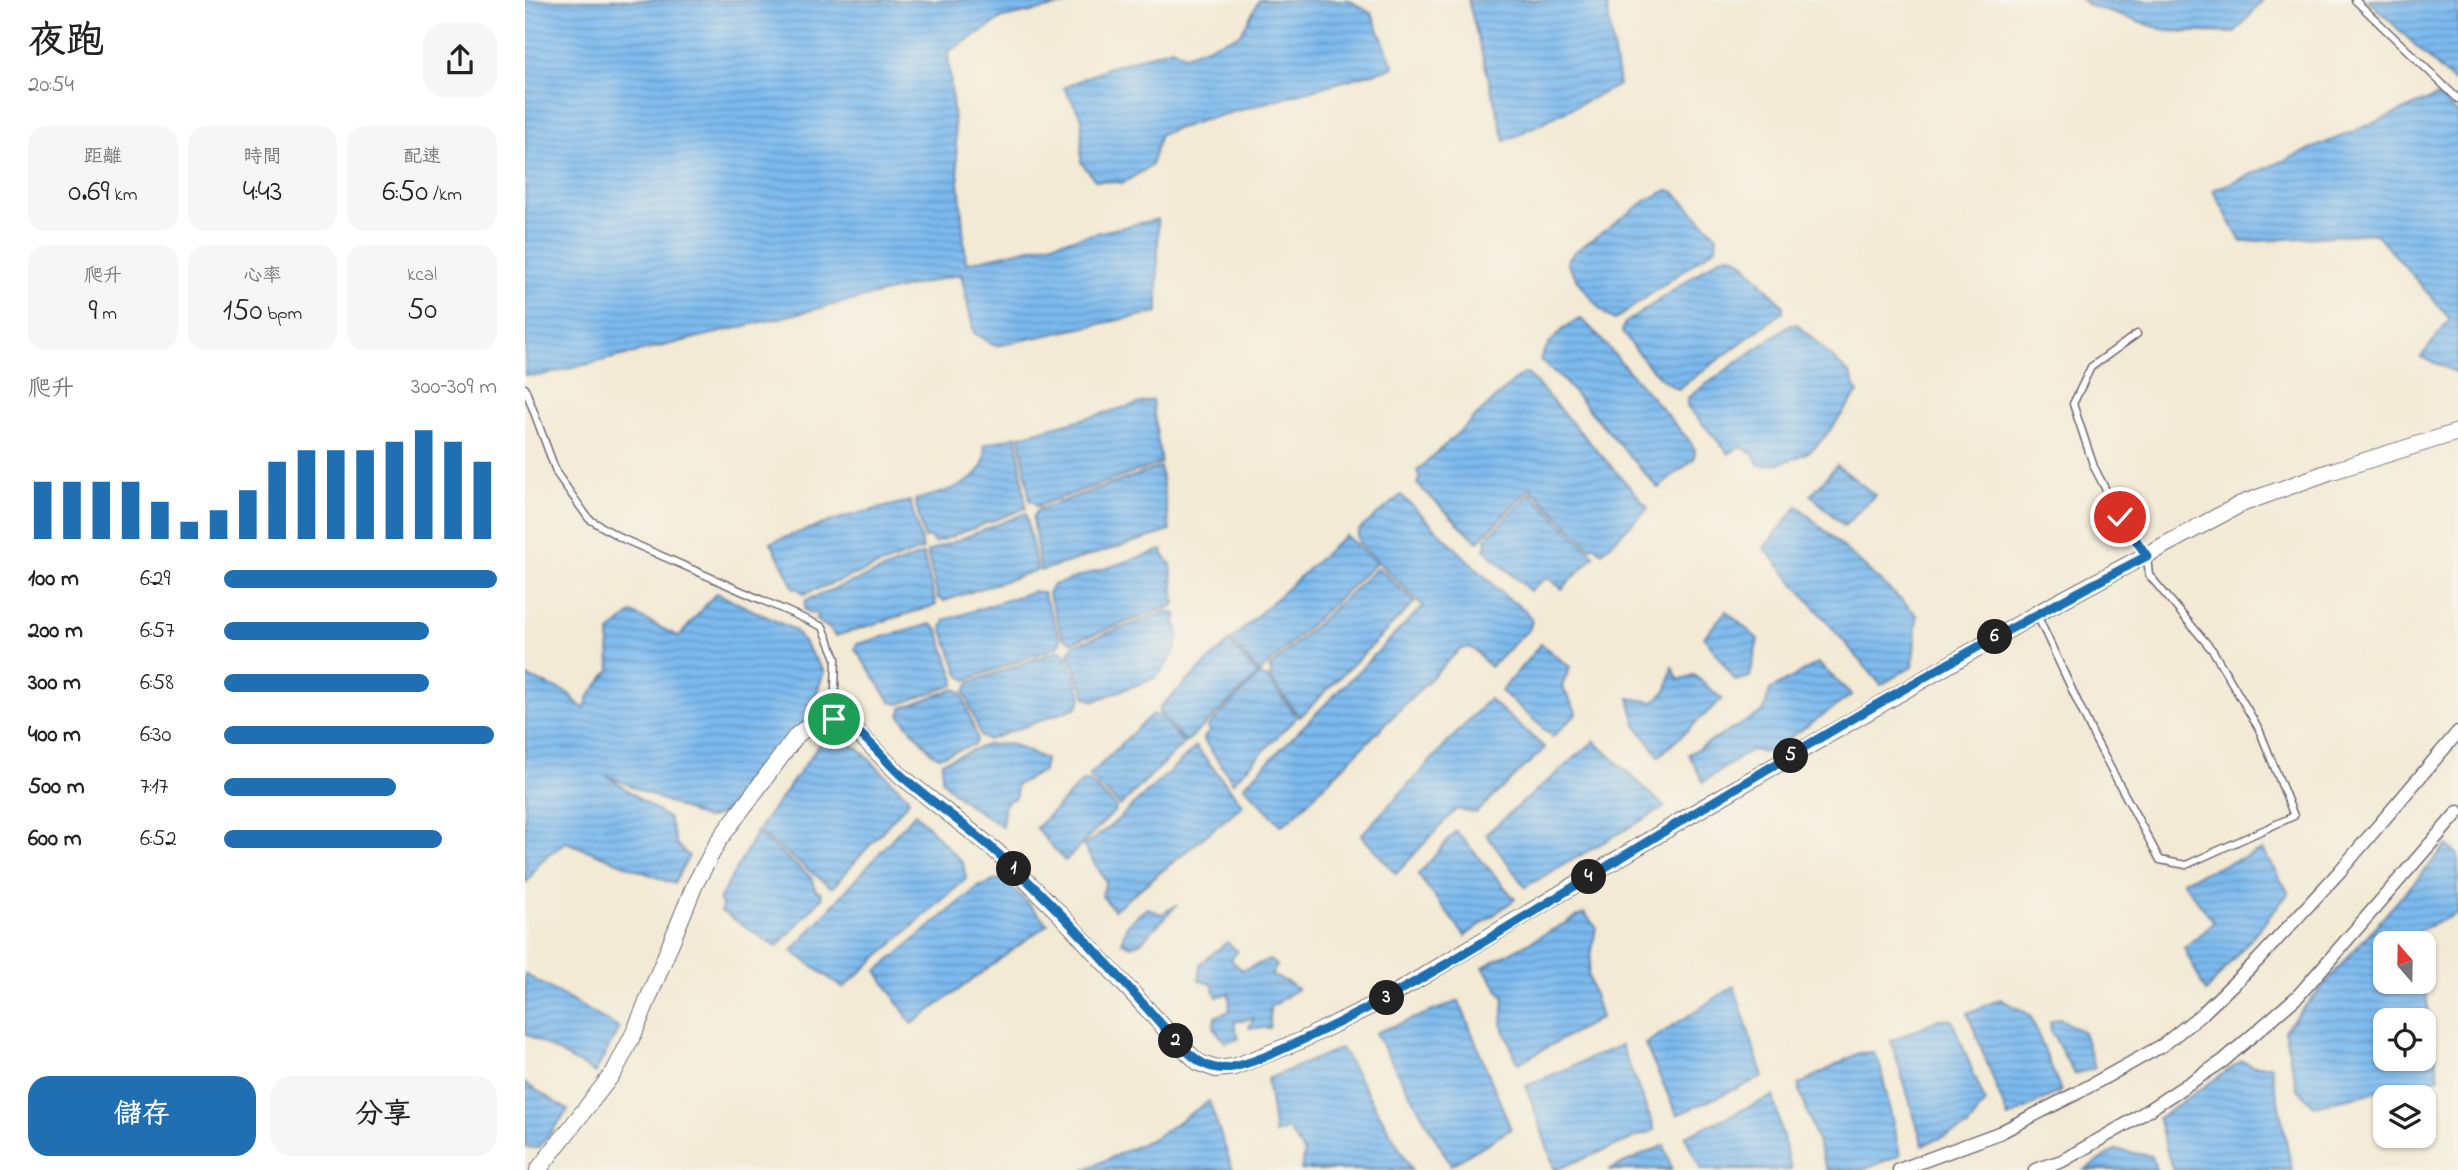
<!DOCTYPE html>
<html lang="zh-TW">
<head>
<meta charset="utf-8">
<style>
	body { margin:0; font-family:"Indie Flower","LXGW WenKai TC",sans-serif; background:#f6f6f6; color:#222; height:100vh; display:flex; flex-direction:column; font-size:26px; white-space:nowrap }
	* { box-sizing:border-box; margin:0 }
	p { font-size:23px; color:#767676 }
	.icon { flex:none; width:38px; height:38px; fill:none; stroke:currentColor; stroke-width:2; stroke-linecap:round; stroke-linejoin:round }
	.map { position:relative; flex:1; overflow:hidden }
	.drawer { display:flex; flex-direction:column; background:#fff; width:525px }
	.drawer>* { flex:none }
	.needle { width:46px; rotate:340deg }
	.fabs { position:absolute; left:1848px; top:931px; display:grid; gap:14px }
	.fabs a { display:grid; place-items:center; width:63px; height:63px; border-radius:14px; background:#fff; box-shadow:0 2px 5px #0004; font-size:35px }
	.pin { position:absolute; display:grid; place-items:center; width:60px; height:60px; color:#fff; margin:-30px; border:4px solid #fff; border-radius:50%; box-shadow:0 2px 7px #0007 }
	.km { position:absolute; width:35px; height:35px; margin:-18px; border-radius:50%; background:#222; color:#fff; font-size:19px; line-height:35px; text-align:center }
	.round { display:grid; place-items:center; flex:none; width:74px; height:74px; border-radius:21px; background:#f6f6f6 }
	.overview { display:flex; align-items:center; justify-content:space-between; height:119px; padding:0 28px }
	h1 { font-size:38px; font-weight:600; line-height:52px }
	.stats { display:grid; grid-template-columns:repeat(3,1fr); gap:10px; height:119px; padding:7px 28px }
	.stats div { display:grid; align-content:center; border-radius:18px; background:#f6f6f6; text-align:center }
	.stats b { font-size:30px; font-weight:600 }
	.stats small { font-size:19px; font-weight:400 }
	.stats p { font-size:19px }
	.chart { height:196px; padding:14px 28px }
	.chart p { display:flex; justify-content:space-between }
	.chart svg { width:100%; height:126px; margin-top:7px; stroke:#1f6fb2; stroke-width:6 }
	.primary-button { display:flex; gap:14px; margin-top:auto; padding:14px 28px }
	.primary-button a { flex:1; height:80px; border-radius:21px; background:#1f6fb2; color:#fff; font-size:28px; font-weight:600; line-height:80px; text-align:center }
	.primary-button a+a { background:#f6f6f6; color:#222 }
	ul { padding:0 28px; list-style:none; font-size:23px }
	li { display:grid; grid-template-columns:112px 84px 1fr; align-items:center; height:52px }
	li i { height:18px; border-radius:9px; background:#1f6fb2 }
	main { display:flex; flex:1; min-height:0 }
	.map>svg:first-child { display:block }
	.water { fill:url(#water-rules); stroke:#4e6e95; stroke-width:2; fill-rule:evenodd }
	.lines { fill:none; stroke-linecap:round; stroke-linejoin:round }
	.service-casing { stroke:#6b6871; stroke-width:9 }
	.minor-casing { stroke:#6b6871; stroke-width:15 }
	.tertiary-casing { stroke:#6b6871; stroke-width:18 }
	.service { stroke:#fff; stroke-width:6 }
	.minor { stroke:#fff; stroke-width:12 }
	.tertiary { stroke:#fff; stroke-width:16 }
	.route-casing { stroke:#fff; stroke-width:14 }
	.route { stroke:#1f6fb2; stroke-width:9 }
</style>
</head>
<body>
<main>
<section class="drawer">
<div class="overview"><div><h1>夜跑</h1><p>20:54</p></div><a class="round"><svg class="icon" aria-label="share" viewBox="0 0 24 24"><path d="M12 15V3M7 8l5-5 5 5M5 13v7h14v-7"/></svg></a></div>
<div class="stats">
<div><p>距離</p><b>0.69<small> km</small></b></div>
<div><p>時間</p><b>4:43</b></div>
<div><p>配速</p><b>6:50<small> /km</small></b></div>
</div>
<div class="stats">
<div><p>爬升</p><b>9<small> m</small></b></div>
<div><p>心率</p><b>150<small> bpm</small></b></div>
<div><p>kcal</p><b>50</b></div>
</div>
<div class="chart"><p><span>爬升</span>300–309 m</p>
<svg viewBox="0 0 160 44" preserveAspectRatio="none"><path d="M5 44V24M15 44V24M25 44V24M35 44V24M45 44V31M55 44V38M65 44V34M75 44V27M85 44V17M95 44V13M105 44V13M115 44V13M125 44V10M135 44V6M145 44V10M155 44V17"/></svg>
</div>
<ul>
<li><b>100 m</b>6:29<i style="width:100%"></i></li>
<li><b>200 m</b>6:57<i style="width:75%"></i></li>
<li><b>300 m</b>6:58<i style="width:75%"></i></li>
<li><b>400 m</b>6:30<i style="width:99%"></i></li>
<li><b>500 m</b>7:17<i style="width:63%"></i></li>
<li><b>600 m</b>6:52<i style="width:80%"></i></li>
</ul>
<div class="primary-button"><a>儲存</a><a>分享</a></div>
</section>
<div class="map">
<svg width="1933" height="1170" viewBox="0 0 1933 1170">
	<defs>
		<pattern id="water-rules" width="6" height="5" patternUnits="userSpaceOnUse" patternTransform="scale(1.75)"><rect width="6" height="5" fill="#7bbaef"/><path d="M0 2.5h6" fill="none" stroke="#6497c3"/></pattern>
	</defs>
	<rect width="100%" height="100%" fill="#f7f3e8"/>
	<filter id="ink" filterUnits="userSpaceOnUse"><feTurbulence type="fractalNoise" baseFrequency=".0143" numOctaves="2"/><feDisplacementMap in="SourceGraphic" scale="14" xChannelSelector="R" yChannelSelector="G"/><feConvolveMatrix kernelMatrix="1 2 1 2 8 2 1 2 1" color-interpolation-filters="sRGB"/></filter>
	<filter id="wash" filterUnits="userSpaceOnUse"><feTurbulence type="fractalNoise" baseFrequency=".00686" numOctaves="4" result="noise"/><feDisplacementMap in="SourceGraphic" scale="28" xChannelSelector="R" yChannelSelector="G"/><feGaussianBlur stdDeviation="1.57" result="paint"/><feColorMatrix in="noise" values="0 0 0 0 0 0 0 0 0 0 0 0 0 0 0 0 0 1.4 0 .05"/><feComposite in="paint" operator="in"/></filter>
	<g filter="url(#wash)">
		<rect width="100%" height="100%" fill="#f3ead5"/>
		<!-- water -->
		<g class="water">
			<polygon points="0,0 562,0 478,18 423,52 441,263 633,219 633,312 470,346 449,333 436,274 14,376 0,375"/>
			<polygon points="734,0 824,0 847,14 869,67 679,120 635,134 626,166 598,183 570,180 556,162 557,118 539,88 582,68 647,48 660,55 716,34"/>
			<polygon points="943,0 1081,0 1094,85 980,141"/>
			<polygon points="1556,0 1738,0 1710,33 1643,31 1565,6"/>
			<polygon points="1843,0 1933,0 1933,86"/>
			<polygon points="1913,96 1933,114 1933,373 1896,357 1925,319 1851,233 1716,242 1688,190"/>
			<path d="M 1143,190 L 1149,192 L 1192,236 L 1191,247 L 1090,320 C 1074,315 1053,279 1042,264 L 1043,259 L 1052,250 L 1122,200 Z"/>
			<path d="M 1203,255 L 1208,255 L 1216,260 L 1258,306 L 1258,312 L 1153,389 C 1130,379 1113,352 1097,332 L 1099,324 L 1195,258 Z"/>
			<path d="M 1056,319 L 1066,328 L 1164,440 L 1170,450 L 1169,459 L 1133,488 L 1037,379 L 1015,360 C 1020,346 1041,323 1056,319 Z"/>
			<path d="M 1266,324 L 1272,324 L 1325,374 L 1333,393 C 1319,410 1306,431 1291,446 C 1281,456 1247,469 1233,464 L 1229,455 L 1215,446 L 1204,454 L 1162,406 L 1162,398 Z"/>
			<polygon points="999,374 1003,374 1122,506 1123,508 1077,552 1069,545 1066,548 1005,488 953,542 892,484 895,477 892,471 991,379"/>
			<polygon points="627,400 636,463 512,506 509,502 505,501 495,436"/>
			<path d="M 492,436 L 501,508 L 409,543 L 406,538 L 399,538 L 390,500 C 415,493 468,484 459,445 Z"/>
			<polygon points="1312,465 1350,495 1319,526 1286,495"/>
			<polygon points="635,467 645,531 515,571 508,518 512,510"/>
			<polygon points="1005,493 1070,556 1037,589 1022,577 1005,591 959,549 962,544 961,539"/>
			<polygon points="876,495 982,598 999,609 1007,620 1005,628 965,667 950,650 944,647 934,650 764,821 756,825 719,786 898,606 834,543 832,536 835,529"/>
			<polygon points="385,501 398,549 279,594 274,589 269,588 246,542 319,517"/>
			<polygon points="1273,506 1392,615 1388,666 1356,685 1239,548"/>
			<polygon points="501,513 512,570 419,601 413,598 402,552"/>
			<polygon points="820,535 851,563 734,673 706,640"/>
			<polygon points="637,550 638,555 646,564 650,605 547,642 538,637 523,593 528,585"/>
			<polygon points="398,554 411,605 310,636 305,629 290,619 293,616 289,612 286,614 279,609 281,600"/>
			<polygon points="853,567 890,602 775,717 744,677 747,674 744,668"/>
			<polygon points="509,591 518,593 536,640 532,647 442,680 435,676 417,628 420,620"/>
			<polygon points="191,593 270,630 299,672 281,725 197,814 181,819 81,775 144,819 152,845 164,856 149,884 41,842 17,860 2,882 0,881 0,676 43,693 55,706 60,708 64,696 85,670 84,633 107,613 154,637"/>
			<path d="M 644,611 L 652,615 L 649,622 C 663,639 642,666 630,678 L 569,701 L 561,697 L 544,653 L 549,645 Z"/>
			<polygon points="1201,611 1233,639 1225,677 1211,681 1179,637"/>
			<polygon points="406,624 413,630 430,680 429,685 374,704 366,702 330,649 332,644"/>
			<polygon points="704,642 733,675 661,742 634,713 634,708"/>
			<polygon points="1016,644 1045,667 1037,686 1052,713 1028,737 976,691"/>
			<polygon points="535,650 541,654 557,698 552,707 463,740 456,736 440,692 444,683"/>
			<polygon points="1293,663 1327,695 1243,753 1226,750 1178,782 1164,754 1239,711 1245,690"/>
			<polygon points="1147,667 1154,680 1169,675 1197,699 1134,756 1111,725 1104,698 1128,702 1142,690"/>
			<polygon points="735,675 742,678 772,717 708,782 678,739 685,731 682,727"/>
			<polygon points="429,689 437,692 452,738 450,744 414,757 407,753 375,716 377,708"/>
			<polygon points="964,699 1020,748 951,813 931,809 871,874 836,835"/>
			<polygon points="627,714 633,716 659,743 595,806 564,776"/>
			<polygon points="311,735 334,749 383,797 384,801 307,888 232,831 299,738"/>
			<polygon points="1069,741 1140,807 1000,887 961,834"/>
			<path d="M 486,744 L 520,759 L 518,771 L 491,785 L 491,797 L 480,803 L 477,826 C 454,812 434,800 417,780 L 417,762 L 461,745 Z"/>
			<polygon points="671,747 718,805 589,910 577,896 581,881 558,846 587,825"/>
			<polygon points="558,781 564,781 591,807 590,811 540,861 511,828"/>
			<polygon points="390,813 438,863 441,879 318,988 267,951"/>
			<polygon points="931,831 990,899 940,936 893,875"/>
			<polygon points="231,833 288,879 291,891 296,892 297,898 252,947 196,911 197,904 194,900"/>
			<path d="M 1922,845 L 1933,855 L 1933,913 L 1891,932 L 1893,943 L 1860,943 L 1860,982 L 1899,981 L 1914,1078 L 1789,1106 L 1772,1088 L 1759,1030 ZM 1899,1020 L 1899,1059 L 1860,1059 L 1860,1020 Z"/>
			<polygon points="1737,850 1764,893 1681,992 1659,948 1689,922 1657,881"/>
			<polygon points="478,878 523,924 387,1024 352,971 453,887"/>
			<polygon points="652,905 615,943 606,946 597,942 602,924 622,908 636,914"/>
			<polygon points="1059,913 1071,927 1063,974 1076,1018 993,1063 977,1025 979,998 958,967"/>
			<path d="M 702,942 L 712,951 L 706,960 L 717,970 L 744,960 L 752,965 L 746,976 L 763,982 L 772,989 C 762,995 755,1003 745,1007 L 745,1028 L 724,1028 L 729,1018 L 709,1022 L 714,1039 L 700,1042 L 689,1028 L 690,1017 L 705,1011 L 704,993 L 692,997 L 687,984 L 674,980 L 676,963 Z"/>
			<polygon points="0,974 94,1028 70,1073 0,1033"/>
			<polygon points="1209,986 1238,1077 1152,1115 1120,1044"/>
			<polygon points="1475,999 1505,1015 1536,1091 1483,1118 1443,1013"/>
			<polygon points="934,1001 986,1129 926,1165 850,1033"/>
			<polygon points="1414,1019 1427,1020 1460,1102 1443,1127 1398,1145 1366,1041"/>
			<polygon points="1536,1019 1558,1032 1570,1068 1549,1074 1526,1031 1525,1022"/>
			<polygon points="1096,1045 1130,1130 1030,1170 1001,1086"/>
			<polygon points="816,1048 887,1170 776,1170 779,1153 763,1129 750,1134 742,1079"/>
			<polygon points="1348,1052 1355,1065 1375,1155 1338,1170 1302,1170 1273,1085 1334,1053"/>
			<polygon points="1717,1061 1727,1066 1746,1066 1767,1170 1647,1170 1633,1118"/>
			<polygon points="0,1083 43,1110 14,1148 0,1147"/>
			<polygon points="1248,1096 1266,1170 1176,1170 1160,1136"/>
			<polygon points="684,1101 708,1170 559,1170 629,1138"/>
			<polygon points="1139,1145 1147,1170 1083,1170"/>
			<polygon points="1590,1150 1627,1156 1631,1170 1559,1170"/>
		</g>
	</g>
	<g filter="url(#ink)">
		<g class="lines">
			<defs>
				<g id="service">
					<polyline points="1830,0 1933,99"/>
					<polyline points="0,388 32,474 64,519 96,538 298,627 311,658 309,718"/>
					<polyline points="1512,615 1571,741 1635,860 1661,865 1769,816 1734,729 1688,651 1624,575 1622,556 1595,517 1569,467 1548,404 1566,367 1612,334"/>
				</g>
				<g id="minor">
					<polyline points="1374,1170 1474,1133 1552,1093 1638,1045 1678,1013 1733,960 1815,871 1933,732"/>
					<polyline points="1510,1170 1537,1161 1605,1122 1698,1061 1773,996 1933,812"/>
				</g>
				<polyline id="tertiary" points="13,1170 89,1072 110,1031 170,884 194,840 272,735 294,718 316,720 336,736 376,776 471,851 532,911 655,1045 674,1063 691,1069 709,1067 775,1041 862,998 1179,807 1511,614 1716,504 1804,472 1933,432"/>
			</defs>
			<!-- service casing -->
			<use href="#service" class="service-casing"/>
			<!-- minor casing -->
			<use href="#minor" class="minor-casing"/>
			<!-- tertiary casing -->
			<use href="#tertiary" class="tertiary-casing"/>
			<!-- service -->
			<use href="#service" class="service"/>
			<!-- minor -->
			<use href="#minor" class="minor"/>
			<!-- tertiary -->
			<use href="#tertiary" class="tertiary"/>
		</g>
	</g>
	<g class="lines" filter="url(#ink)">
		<defs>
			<path id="route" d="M 309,719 C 332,722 360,762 378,777 C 408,803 441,825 470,851 C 537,909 595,979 655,1045 C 671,1060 685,1073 708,1067 C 739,1060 781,1038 811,1024 C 902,979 989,923 1076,870 C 1255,760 1436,652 1622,556 L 1595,517"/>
		</defs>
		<!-- route casing -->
		<use href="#route" class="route-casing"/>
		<!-- route -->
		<use href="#route" class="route"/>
	</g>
</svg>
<div class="fabs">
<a><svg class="needle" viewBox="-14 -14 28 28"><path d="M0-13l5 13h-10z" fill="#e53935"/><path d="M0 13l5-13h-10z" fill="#767676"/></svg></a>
<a><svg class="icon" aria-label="locate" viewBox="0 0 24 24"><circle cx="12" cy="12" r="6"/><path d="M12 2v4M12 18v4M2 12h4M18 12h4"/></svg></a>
<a><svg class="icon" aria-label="layers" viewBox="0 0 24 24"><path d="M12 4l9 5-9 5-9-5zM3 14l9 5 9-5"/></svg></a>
</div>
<div class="pin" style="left:309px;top:719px;background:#1e9e55"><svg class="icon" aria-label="arrive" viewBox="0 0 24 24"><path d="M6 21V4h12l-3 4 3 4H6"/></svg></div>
<div class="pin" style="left:1595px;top:517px;background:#d93025"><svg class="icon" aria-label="check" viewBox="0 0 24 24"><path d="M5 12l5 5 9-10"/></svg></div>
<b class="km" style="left:489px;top:869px">1</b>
<b class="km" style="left:651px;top:1041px">2</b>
<b class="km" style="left:862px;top:998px">3</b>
<b class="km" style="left:1064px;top:877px">4</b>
<b class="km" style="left:1266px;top:756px">5</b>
<b class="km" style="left:1470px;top:637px">6</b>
</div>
</main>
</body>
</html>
